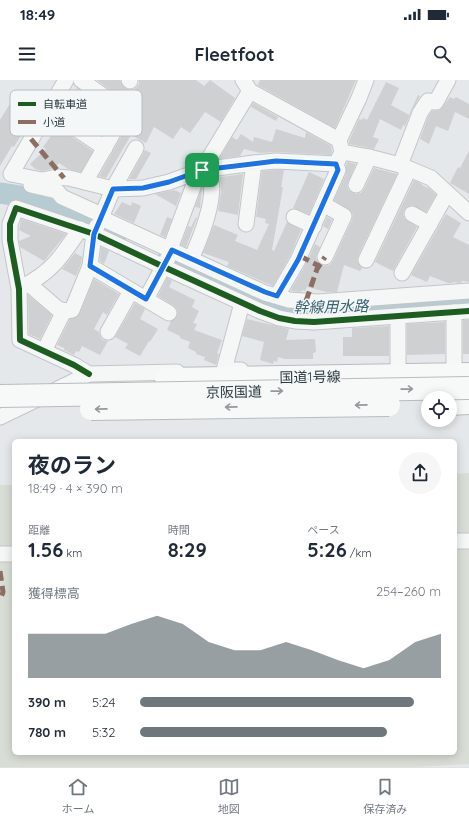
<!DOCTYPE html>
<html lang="ja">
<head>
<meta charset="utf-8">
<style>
	body { margin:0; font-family:Quicksand,"Noto Sans JP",sans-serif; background:#f6f6f7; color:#1f2937; height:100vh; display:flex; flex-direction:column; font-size:15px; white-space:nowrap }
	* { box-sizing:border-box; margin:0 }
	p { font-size:13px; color:#747a83 }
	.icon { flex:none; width:22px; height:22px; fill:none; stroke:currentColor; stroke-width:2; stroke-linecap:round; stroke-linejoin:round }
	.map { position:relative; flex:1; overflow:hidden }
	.details { position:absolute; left:12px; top:359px; width:445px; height:316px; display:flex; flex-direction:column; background:#fff; border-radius:6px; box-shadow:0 2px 10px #0003 }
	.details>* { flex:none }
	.controls { position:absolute; left:421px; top:311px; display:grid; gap:8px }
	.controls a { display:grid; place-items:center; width:36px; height:36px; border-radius:50%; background:#fff; box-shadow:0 2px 10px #0003; font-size:20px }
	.pin { position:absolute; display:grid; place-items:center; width:34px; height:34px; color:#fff; margin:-17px; border-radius:8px; box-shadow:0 2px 6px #0006 }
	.round { display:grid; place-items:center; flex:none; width:42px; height:42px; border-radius:21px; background:#f6f6f7 }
	.head { display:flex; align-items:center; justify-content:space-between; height:68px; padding:0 16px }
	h1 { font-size:22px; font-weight:700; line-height:30px }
	.metrics { display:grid; grid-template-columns:repeat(3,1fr); gap:6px; height:68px; padding:4px 16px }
	.metrics div { display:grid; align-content:center }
	.metrics b { font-size:20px; font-weight:700 }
	.metrics small { font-size:11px; font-weight:400 }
	.metrics p { font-size:11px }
	.chart { height:112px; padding:8px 16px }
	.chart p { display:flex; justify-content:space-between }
	.chart svg { width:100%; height:72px; margin-top:4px; fill:#6d777c; opacity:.7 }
	ul { padding:0 16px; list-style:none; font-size:13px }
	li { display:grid; grid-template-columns:64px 48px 1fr; align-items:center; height:30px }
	li i { height:10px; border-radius:5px; background:#6d777c }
	.status { display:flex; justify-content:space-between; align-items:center; height:28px; padding:0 20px; background:#fff; direction:ltr }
	.status svg { height:11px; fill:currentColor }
	header { display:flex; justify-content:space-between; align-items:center; height:52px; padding:0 16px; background:#fff; font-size:18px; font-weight:700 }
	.menu { display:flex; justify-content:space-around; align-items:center; height:56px; border-top:1px solid #e0e1e3; background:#fff; font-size:11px; color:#747a83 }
	.menu a { display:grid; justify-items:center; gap:2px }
	.menu .on { color:#6d777c }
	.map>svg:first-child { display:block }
	.green { fill:#d8ddd6 }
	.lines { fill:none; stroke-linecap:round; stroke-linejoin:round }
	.river { stroke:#b7cbd2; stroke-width:21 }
	.building { fill:#ced0d2 }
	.minor-casing { stroke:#c3c6c8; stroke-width:17 }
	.highway-casing { stroke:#b8bcbe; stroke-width:24 }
	.minor { stroke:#f5f6f6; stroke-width:15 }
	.highway { stroke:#f7f8f8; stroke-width:22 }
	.highway-bridge-casing { stroke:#b8bcbe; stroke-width:24; stroke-linecap:butt }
	.highway-bridge { stroke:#f7f8f8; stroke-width:22 }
	.quiet { stroke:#8d6e63; stroke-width:5; stroke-dasharray:10 5; stroke-linecap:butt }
	.cycleway-casing { stroke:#f4f7f8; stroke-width:8 }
	.cycleway { stroke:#1b5e20; stroke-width:6 }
	.oneway { stroke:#92999c }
	.route-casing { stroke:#fff; stroke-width:8 }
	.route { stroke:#1a73e8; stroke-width:5 }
	.labels { text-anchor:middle; stroke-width:3; stroke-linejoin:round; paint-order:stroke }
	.street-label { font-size:14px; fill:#2d3a41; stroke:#f4f7f8 }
	.water-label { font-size:15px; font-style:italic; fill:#3b6371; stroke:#f4f7f8 }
	.key { fill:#f4f7f8; stroke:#b8bec1; stroke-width:1 }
	.key-label { font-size:11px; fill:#2d3a41 }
</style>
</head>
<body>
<div class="status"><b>18:49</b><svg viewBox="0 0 49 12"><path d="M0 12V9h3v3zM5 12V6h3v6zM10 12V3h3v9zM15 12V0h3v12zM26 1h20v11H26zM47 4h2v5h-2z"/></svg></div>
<header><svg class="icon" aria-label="menu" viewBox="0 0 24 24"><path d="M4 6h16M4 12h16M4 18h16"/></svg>Fleetfoot<svg class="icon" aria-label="search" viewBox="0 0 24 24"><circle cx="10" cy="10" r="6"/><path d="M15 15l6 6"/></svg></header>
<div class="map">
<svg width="469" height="687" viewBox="0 0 469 687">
	<rect width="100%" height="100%" fill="#e5e8ea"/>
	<!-- green -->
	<polygon class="green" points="469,393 469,684 417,687 0,687 0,405 14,405 14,673 455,673 455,394"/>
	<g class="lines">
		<!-- river -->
		<g class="river">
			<polyline points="0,113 45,120 118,153"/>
			<polyline points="169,177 259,220 285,228 310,231 469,220"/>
		</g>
	</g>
	<!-- building -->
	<g class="building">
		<polygon points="97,0 120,0 123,6 128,10 133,10 136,8 139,4 139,0 196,0 204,6 210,0 235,18 221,42 205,32 190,53 181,47 173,59 154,47 146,63 131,55 106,98 99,96 121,57 122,53 121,49 117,45 113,44 109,45 102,55 65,31 68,26 66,25 77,8 121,40 126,41 130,40 134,37 135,32 134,28 131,25"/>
		<polygon points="260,0 356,0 335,48 258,5"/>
		<polygon points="386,2 399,8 391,25 409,35 418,15 420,16 412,30 405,46 403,45 401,50 380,39 373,57 379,59 374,69 349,64 349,61 359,39 362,40 363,38 367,40"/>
		<polygon points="14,17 36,31 14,67 12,66 0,86 0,40"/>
		<polygon points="450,17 454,19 456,17 469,24 469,39 455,32 448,51 436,46 429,64 420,59 428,37 432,31 440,30"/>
		<polygon points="253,23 278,37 276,41 251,27"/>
		<polygon points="54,45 93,71 81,92 68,89 59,83 55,88 42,91 35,89 30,84 46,69 43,67 51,56 48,54"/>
		<polygon points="276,49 305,58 306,52 331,66 332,71 331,75 276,72 260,73 244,69 240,76 219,79 232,57 237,60 241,54 253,62 254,57 272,62"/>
		<polygon points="145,70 151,73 136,99 129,99"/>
		<polygon points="469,71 469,114 450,103 458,87 460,88"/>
		<polygon points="347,82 356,84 347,105 348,110 353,113 356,114 361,113 364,109 374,88 397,94 358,176 357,181 362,188 360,191 344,185 337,212 327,212 307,207 305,211 302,210 301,212 292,211 291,210 306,184 315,164 320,167 316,177 318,182 321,185 325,186 330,185 333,181 352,140 353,135 351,131 334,120 346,94 346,86"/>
		<polygon points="276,90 284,90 281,107 283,107 272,170 274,171 287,142 301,150 290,176 273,206 227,186 229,182 203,173 214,145 238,155 235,161 257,170 269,144 265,143 266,139 256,137 262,91"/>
		<polygon points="309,92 324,99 309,134 293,128"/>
		<polygon points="243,94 238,135 218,131 221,111 220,97"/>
		<polygon points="414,100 422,104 422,105 430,109 436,115 426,132 412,125 407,127 404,130 403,135 405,139 417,147 393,191 375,182"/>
		<polygon points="202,108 200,128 195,127"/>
		<polygon points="174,110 181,113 176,126 155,114"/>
		<polygon points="122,122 131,126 132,122 141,126 134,143 114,134"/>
		<polygon points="446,134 461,143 453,157 469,165 469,202 462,201 461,203 453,202 452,203 448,203 430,196 427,202 411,195"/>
		<polygon points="167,137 172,139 165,157 160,155"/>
		<polygon points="196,137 197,138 186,167 181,165 188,146 191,147"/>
		<polygon points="327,137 332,140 328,149 323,146"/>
		<polygon points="21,139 66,154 44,181 20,167 19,161 31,156 19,150"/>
		<polygon points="101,167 109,171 104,184 100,181"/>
		<polygon points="75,173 82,177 81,184 76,196 62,189"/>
		<polygon points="167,198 172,201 169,207 195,220 192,227 199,231 193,243 197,244 194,250 222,260 217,273 219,274 216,285 204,280 205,277 196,274 196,272 188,268 190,262 180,258 180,256 167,250 171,241 176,238 178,233 177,229 174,226 158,216"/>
		<polygon points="94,199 119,214 107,235 103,232 94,249 99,252 100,256 103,260 108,261 100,275 82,266 79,272 76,271 74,275 64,270 64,268 57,265 70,239 77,237 80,233"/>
		<polygon points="28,215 52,235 40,259 29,254"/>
		<polygon points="135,223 145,229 140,239 158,249 150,262 149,261 140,276 125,268 128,264 115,257"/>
		<polygon points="247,239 289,249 286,260 315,259 316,272 313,273 313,279 285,279 278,277 277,282 274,281 273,284 260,280 264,262 242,256"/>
		<rect x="463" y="240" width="6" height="34"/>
		<polygon points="445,242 445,274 407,275 407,244"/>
		<polygon points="389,246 389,276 343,276 343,257 352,257 352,248"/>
	</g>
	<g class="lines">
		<defs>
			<g id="minor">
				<polyline points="66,0 11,94 42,100 57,97 69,98 113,109 143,108 169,102 202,90 254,83 276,81 336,84 342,72 339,60 250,11 243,0"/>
				<polyline points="81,0 126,32"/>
				<polyline points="129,0 130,1"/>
				<polyline points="48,30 105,68"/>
				<polyline points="339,60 359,18 366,0"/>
				<polyline points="136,68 113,109 101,138 265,213 289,220 318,222 469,211"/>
				<polyline points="342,72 369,77 400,85 431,98 469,133"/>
				<polyline points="400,85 420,33 428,21 436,22 448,0"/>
				<polyline points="202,90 250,11"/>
				<polyline points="85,102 113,53"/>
				<polyline points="31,105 57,111 62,117 102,135"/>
				<polyline points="356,105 369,77"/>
				<polyline points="323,124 344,136 325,177"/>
				<polyline points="412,134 430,144"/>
				<polyline points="294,137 314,146"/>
				<polyline points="246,144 254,83"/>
				<polyline points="97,146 94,154 90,186 169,233"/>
				<polyline points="170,169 199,91"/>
				<path d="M 191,179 C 200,159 215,123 211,101 C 211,97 209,93 207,89"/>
				<polyline points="366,180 409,89"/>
				<polyline points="402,193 447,113"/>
				<polyline points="29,204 58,229 66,231 72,230 90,186"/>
				<path d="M 22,207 C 52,192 62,176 80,149"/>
				<polyline points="277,216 298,180 338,90 336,84"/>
				<polyline points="146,219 168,178"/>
				<polyline points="454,232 454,286"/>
				<polyline points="398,236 398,287"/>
				<polyline points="108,252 131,211"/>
				<polyline points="44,271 64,231"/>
				<polyline points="241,290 224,290 242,223"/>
				<polyline points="89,294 74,285 20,260 19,209 10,160 10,144 16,128 94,154 164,187 260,231 279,238 295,241 314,242 469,231"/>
				<polyline points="0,337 89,294 177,292"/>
				<polyline points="455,461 469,461"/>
				<polyline points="0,474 14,474"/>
			</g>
			<g id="highway">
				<polyline points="166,299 469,294"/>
				<polyline points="450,324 469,323"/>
			</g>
		</defs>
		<!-- minor casing -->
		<use href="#minor" class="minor-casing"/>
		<!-- highway casing -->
		<use href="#highway" class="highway-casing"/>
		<!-- minor -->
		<use href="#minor" class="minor"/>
		<!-- highway -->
		<use href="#highway" class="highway"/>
		<defs>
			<g id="highway-bridge">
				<polyline points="0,316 469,308"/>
				<polyline points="91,329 389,325"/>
			</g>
		</defs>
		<!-- highway-bridge casing -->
		<use href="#highway-bridge" class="highway-bridge-casing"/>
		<!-- highway-bridge -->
		<use href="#highway-bridge" class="highway-bridge"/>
		<!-- quiet -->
		<g class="quiet">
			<polyline points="31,59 64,98"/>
			<polyline points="300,176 319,186"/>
			<polyline points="306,221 317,189 325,177"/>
			<polyline points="0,491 3,512 0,520"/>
		</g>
		<defs>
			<polyline id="cycleway" points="89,294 74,285 20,260 19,209 10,160 10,144 16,128 94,154 164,187 260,231 279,238 295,241 314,242 469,231"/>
		</defs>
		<!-- cycleway casing -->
		<use href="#cycleway" class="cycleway-casing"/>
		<!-- cycleway -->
		<use href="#cycleway" class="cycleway"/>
	</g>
	<!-- one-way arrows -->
	<defs><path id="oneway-shaft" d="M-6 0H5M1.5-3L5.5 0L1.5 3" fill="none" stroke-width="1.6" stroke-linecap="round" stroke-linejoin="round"/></defs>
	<g class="oneway">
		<use href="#oneway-shaft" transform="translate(407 309) rotate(-1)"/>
		<use href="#oneway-shaft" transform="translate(277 311) rotate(-1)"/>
		<use href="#oneway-shaft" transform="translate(361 325) rotate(179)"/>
		<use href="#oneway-shaft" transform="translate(231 327) rotate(179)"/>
		<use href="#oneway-shaft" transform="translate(101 329) rotate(179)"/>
	</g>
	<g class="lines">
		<defs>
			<polygon id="route" points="276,81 336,84 338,90 298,180 277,216 265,212 172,170 146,219 90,186 94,154 113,109 143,108 169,102 202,90"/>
		</defs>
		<!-- route casing -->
		<use href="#route" class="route-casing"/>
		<!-- route -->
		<use href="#route" class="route"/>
	</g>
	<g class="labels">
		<!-- street labels -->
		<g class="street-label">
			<text transform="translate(310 297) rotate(-1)" y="5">国道1号線</text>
			<text transform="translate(234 312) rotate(-1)" y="5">京阪国道</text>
		</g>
		<!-- water labels -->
		<g class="water-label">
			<text transform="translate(331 227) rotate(-1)" y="5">幹線用水路</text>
		</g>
	</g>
	<!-- legend -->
	<rect x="10" y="10" width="132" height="46" rx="6" class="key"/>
	<rect x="18" y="22" width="18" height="4" fill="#1b5e20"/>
	<rect x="18" y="40" width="18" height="4" fill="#8d6e63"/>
	<g class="key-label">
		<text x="43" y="28">自転車道</text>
		<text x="43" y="46">小道</text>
	</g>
</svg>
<div class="controls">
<a><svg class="icon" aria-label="locate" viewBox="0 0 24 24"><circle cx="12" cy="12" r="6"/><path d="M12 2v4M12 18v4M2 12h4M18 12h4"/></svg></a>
</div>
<div class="pin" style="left:202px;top:90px;background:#1e9e55"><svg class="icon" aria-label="arrive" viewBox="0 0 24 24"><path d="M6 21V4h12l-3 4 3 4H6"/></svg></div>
<section class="details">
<div class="head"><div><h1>夜のラン</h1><p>18:49 · 4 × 390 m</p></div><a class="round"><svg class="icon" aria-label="share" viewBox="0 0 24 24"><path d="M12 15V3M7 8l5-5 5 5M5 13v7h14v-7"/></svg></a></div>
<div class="metrics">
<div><p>距離</p><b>1.56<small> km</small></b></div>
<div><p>時間</p><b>8:29</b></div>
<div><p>ペース</p><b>5:26<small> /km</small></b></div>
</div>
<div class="chart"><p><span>獲得標高</span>254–260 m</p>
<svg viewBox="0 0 160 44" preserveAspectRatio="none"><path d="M0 44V17L10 17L20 17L30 17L40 11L50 6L60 11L70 22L80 27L90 27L100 22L110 27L120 33L130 38L140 33L150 22L160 17V44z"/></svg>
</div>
<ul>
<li><b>390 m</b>5:24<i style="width:91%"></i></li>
<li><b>780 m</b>5:32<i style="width:82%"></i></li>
</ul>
</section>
</div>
<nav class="menu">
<a class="on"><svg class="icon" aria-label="home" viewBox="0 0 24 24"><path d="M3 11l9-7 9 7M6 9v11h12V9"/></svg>ホーム</a>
<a><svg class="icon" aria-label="map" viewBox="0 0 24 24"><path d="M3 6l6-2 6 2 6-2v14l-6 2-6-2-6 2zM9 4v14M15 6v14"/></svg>地図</a>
<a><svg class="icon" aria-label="saved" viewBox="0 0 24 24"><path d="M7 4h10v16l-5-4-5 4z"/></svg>保存済み</a>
</nav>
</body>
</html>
